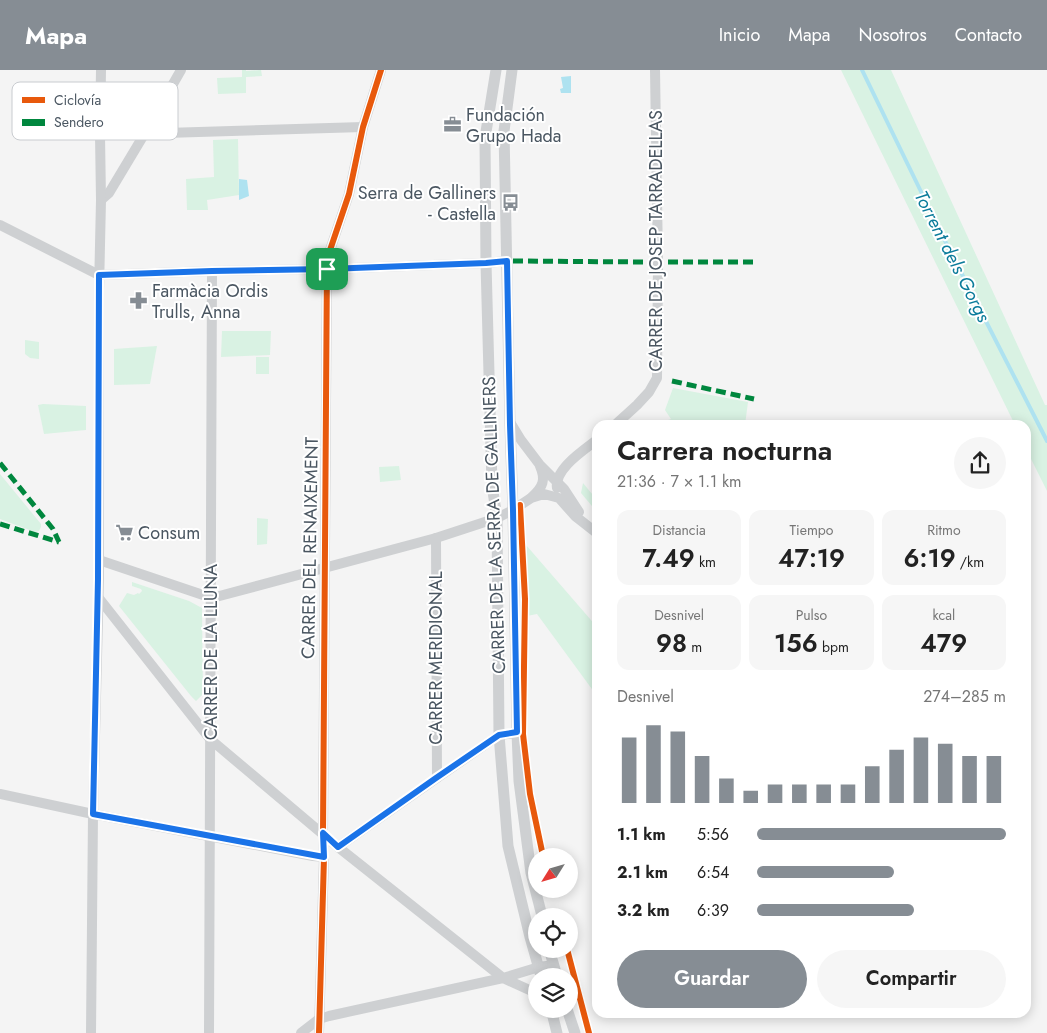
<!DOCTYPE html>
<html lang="es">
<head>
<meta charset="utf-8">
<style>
	body { margin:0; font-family:Jost,sans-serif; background:#f6f6f6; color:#222; height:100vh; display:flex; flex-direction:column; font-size:19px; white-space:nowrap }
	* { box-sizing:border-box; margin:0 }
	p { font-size:16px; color:#767676 }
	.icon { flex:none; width:28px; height:28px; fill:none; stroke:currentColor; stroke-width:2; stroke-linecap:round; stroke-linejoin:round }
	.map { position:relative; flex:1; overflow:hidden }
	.panel { position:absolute; left:592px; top:350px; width:439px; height:598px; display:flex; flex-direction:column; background:#fff; border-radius:15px; box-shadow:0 2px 12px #0003 }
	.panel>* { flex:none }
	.needle { width:32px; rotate:233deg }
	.buttons { position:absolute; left:528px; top:778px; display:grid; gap:10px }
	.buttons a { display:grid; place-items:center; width:50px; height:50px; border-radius:50%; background:#fff; box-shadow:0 2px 12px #0003; font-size:25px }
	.pin { position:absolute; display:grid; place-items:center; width:42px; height:42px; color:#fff; margin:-21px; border-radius:10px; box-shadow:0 2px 8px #0006 }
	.round { display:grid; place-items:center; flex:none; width:52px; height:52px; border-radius:26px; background:#f6f6f6 }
	.overview { display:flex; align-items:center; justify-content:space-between; height:85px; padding:0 25px }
	h1 { font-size:28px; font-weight:600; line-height:38px }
	.figures { display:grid; grid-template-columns:repeat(3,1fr); gap:8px; height:85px; padding:5px 25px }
	.figures div { display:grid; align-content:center; border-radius:12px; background:#f6f6f6; text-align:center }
	.figures b { font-size:25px; font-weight:600 }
	.figures small { font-size:14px; font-weight:400 }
	.figures p { font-size:14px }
	.chart { height:140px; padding:10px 25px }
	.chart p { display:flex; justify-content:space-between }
	.chart svg { width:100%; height:90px; margin-top:5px; stroke:#868d94; stroke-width:6 }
	.cta { display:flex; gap:10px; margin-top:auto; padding:10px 25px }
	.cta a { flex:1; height:58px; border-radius:30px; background:#868d94; color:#fff; font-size:20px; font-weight:600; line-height:58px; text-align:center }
	.cta a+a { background:#f6f6f6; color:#222 }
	ul { padding:0 25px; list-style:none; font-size:16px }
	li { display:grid; grid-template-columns:80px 60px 1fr; align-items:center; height:38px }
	li i { height:12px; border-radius:6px; background:#868d94 }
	header { display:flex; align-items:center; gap:30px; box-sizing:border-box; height:70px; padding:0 25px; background:#868d94; color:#fff }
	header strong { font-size:24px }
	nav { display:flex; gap:28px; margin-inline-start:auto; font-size:18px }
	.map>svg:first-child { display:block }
	.green { fill:#d9f2e3 }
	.water { fill:#aee2f0 }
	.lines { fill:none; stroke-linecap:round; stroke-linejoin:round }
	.stream { stroke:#aee2f0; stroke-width:4 }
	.minor { stroke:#ced0d2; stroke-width:10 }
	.tertiary { stroke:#ced0d2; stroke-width:11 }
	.quiet { stroke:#00873e; stroke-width:5; stroke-dasharray:10 5; stroke-linecap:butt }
	.cycleway-casing { stroke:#fff; stroke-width:9 }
	.cycleway { stroke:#e8590c; stroke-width:6 }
	.route-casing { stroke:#fff; stroke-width:10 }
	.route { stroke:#1a73e8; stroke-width:6 }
	.labels { text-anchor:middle; stroke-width:4; stroke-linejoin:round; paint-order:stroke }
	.poi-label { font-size:18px; fill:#4a5661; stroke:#fff; text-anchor:start }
	.street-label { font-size:18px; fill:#4a5661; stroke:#fff }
	.water-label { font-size:19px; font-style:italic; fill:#0c7c9b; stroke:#fff }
	.key { fill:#fff; stroke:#c9ccd0; stroke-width:1 }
	.key-label { font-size:14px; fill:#4a5661 }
</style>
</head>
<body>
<header>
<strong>Mapa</strong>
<nav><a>Inicio</a><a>Mapa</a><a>Nosotros</a><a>Contacto</a></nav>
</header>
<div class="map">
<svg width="1047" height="963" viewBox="0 0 1047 963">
	<rect width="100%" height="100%" fill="#f4f4f4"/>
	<!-- green -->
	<g class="green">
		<polygon points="242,0 246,0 246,1 261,0 262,6 246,7 246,23 218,24 217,8 242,7"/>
		<polygon points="841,0 891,0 1045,335 1047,335 1047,421 1026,379 1026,355 1015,355"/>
		<polygon points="238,69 239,125 207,130 208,140 187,140 186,109 214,107 213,70"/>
		<polygon points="222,261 271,261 270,285 221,287"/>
		<polygon points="25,270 39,272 39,289 30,288 25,284"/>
		<polygon points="157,276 150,314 114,315 114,279"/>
		<rect x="256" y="287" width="13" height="17"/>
		<polygon points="673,318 748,332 745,355 666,355 663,352 671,349 665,340"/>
		<polygon points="43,334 86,336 86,360 44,364 38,335"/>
		<polygon points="399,396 401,410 380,412 379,397"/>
		<polygon points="0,404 41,454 41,457 39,461 35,462 0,449"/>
		<polygon points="583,413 597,430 597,442 581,423"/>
		<polygon points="257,448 268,449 267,474 257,475"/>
		<polygon points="526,475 597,557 597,626 537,544 527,546"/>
		<polygon points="132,512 189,531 202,538 203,624 196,631 191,626 119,536 127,523 134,525 138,523 139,524 142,521 141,519 132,516"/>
	</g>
	<!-- water -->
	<g class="water">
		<polygon points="571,6 571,23 561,23 560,19 563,18 561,7"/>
		<polygon points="239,109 247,110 249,126 239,130"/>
	</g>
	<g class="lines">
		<!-- stream -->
		<polyline class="stream" points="862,0 943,167 1047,371"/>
		<!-- minor -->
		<g class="minor">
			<polyline points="100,65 363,57"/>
			<polyline points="101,130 109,123 145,63 181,0"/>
			<polyline points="0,155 99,205 212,201 327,199 486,193 507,191"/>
			<polyline points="510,352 521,370 540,395 564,419 579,442"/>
			<polyline points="615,355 637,335 649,322 657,308 658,192 655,0"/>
			<path d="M 557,418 C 554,399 584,380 598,369"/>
			<path d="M 532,427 C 543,417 546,410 540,396"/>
			<polyline points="436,468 437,708"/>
			<polyline points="99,490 212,528 436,468 497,448 513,440 531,428 544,424 559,428 575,446 598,464"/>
			<polyline points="98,527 210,669 338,777 503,908 539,897 553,895"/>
			<polyline points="0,724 93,744 313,786 324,787"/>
			<polyline points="338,777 437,708 499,665 517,663"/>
			<polyline points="91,963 93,744 99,509 99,220 101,130 100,65 101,0"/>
			<polyline points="209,963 212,201"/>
			<polyline points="301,963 319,949 329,946 503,908 536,923"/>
			<polyline points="319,963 324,787 323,763 327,189 349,124 363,57 381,0"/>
		</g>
		<!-- tertiary -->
		<g class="tertiary">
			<polyline points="496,0 485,68 486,193 492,415 497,448 499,665 508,776 530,867 541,906"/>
			<polyline points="512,0 504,61 510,355 513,440 517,663 519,711 531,803 542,846"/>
			<polyline points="549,879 557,906"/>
			<polyline points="551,939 557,963"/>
			<polyline points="567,939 575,963"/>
		</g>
		<!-- quiet -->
		<g class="quiet">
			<polyline points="513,191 646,192"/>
			<polyline points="668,192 755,192"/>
			<polyline points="672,311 754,329"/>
			<polyline points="0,393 53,459 59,472"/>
			<polyline points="0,454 59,472"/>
		</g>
		<defs>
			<g id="cycleway">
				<polyline points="520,435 525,529 523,664 530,724 543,786"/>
				<polyline points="567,879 589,963"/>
				<polyline points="319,963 324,787 323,763 327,189 349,124 363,57 381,0"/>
			</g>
		</defs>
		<!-- cycleway casing -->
		<use href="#cycleway" class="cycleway-casing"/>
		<!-- cycleway -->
		<use href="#cycleway" class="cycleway"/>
	</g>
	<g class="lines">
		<defs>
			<polygon id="route" points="507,191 510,355 513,440 517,662 499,665 436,708 338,777 323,763 324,787 93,744 98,509 99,205 212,201 327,199 486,193"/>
		</defs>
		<!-- route casing -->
		<use href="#route" class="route-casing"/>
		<!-- route -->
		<use href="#route" class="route"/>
	</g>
	<!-- icons -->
	<defs>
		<symbol id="office-bare" viewBox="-9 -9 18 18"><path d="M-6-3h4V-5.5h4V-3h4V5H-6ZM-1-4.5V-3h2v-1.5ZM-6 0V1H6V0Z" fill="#868d94" stroke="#fff" stroke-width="2.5" paint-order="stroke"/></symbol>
		<symbol id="bus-bare" viewBox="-9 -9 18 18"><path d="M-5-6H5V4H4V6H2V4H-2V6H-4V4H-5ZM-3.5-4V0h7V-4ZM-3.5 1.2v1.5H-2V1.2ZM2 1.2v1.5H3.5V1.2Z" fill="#868d94" stroke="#fff" stroke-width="2.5" paint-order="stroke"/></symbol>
		<symbol id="pharmacy-bare" viewBox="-9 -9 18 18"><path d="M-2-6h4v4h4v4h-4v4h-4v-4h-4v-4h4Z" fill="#868d94" stroke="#fff" stroke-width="2.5" paint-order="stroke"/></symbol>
		<symbol id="supermarket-bare" viewBox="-9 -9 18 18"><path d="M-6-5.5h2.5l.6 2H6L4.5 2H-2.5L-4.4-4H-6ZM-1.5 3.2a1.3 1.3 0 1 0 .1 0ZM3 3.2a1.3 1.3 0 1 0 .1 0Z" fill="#868d94" stroke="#fff" stroke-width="2.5" paint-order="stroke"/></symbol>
	</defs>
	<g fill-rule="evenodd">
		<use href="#office-bare" x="440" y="42" width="25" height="25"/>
		<use href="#bus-bare" x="498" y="120" width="25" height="25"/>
		<use href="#pharmacy-bare" x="126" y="218" width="25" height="25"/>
		<use href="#supermarket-bare" x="112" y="450" width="25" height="25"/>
	</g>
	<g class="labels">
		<!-- poi labels -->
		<g class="poi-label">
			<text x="466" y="51">Fundación<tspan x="466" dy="21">Grupo Hada</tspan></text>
			<text x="496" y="129" text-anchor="end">Serra de Galliners<tspan x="496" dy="21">- Castella</tspan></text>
			<text x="152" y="227">Farmàcia Ordis<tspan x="152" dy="21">Trulls, Anna</tspan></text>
			<text x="138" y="469">Consum</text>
		</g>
		<!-- street labels -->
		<g class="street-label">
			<text transform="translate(656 171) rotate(-90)" y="6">CARRER DE JOSEP TARRADELLAS</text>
			<text transform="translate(494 455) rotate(-92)" y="6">CARRER DE LA SERRA DE GALLINERS</text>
			<text transform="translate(310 478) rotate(-89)" y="6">CARRER DEL RENAIXEMENT</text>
			<text transform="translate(211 582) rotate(-90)" y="6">CARRER DE LA LLUNA</text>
			<text transform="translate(436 588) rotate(-90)" y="6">CARRER MERIDIONAL</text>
		</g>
		<!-- water labels -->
		<g class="water-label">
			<text transform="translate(953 186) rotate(63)" y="7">Torrent dels Gorgs</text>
		</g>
	</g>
	<!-- legend -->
	<rect x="12" y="12" width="166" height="58" rx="8" class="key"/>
	<rect x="22" y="27" width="23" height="6" fill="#e8590c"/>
	<rect x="22" y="49" width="23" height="7" fill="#00873e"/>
	<g class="key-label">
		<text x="54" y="35">Ciclovía</text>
		<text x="54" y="57">Sendero</text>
	</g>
</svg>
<div class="buttons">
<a><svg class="needle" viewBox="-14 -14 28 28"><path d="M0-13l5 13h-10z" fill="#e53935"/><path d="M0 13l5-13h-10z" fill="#767676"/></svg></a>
<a><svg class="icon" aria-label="locate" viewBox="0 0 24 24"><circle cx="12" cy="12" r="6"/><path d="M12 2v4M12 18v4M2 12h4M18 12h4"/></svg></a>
<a><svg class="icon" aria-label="layers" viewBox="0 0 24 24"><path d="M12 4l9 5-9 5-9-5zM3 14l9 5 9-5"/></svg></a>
</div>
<div class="pin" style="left:327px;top:199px;background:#1e9e55"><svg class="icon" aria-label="arrive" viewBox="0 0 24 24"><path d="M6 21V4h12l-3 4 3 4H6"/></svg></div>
<section class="panel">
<div class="overview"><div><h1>Carrera nocturna</h1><p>21:36 · 7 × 1.1 km</p></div><a class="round"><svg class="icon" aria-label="share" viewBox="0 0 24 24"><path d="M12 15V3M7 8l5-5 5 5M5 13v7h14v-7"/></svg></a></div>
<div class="figures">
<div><p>Distancia</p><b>7.49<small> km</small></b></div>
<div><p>Tiempo</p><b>47:19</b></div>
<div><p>Ritmo</p><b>6:19<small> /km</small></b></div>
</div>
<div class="figures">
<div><p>Desnivel</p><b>98<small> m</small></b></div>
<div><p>Pulso</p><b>156<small> bpm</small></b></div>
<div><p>kcal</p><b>479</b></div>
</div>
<div class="chart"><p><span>Desnivel</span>274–285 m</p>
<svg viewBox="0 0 160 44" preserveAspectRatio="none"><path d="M5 44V12M15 44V6M25 44V9M35 44V21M45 44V32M55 44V38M65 44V35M75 44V35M85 44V35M95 44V35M105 44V26M115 44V18M125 44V12M135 44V15M145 44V21M155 44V21"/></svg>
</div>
<ul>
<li><b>1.1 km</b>5:56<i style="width:100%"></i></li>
<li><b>2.1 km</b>6:54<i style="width:55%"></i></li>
<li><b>3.2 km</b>6:39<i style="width:63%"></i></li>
</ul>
<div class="cta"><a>Guardar</a><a>Compartir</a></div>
</section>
</div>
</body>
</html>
